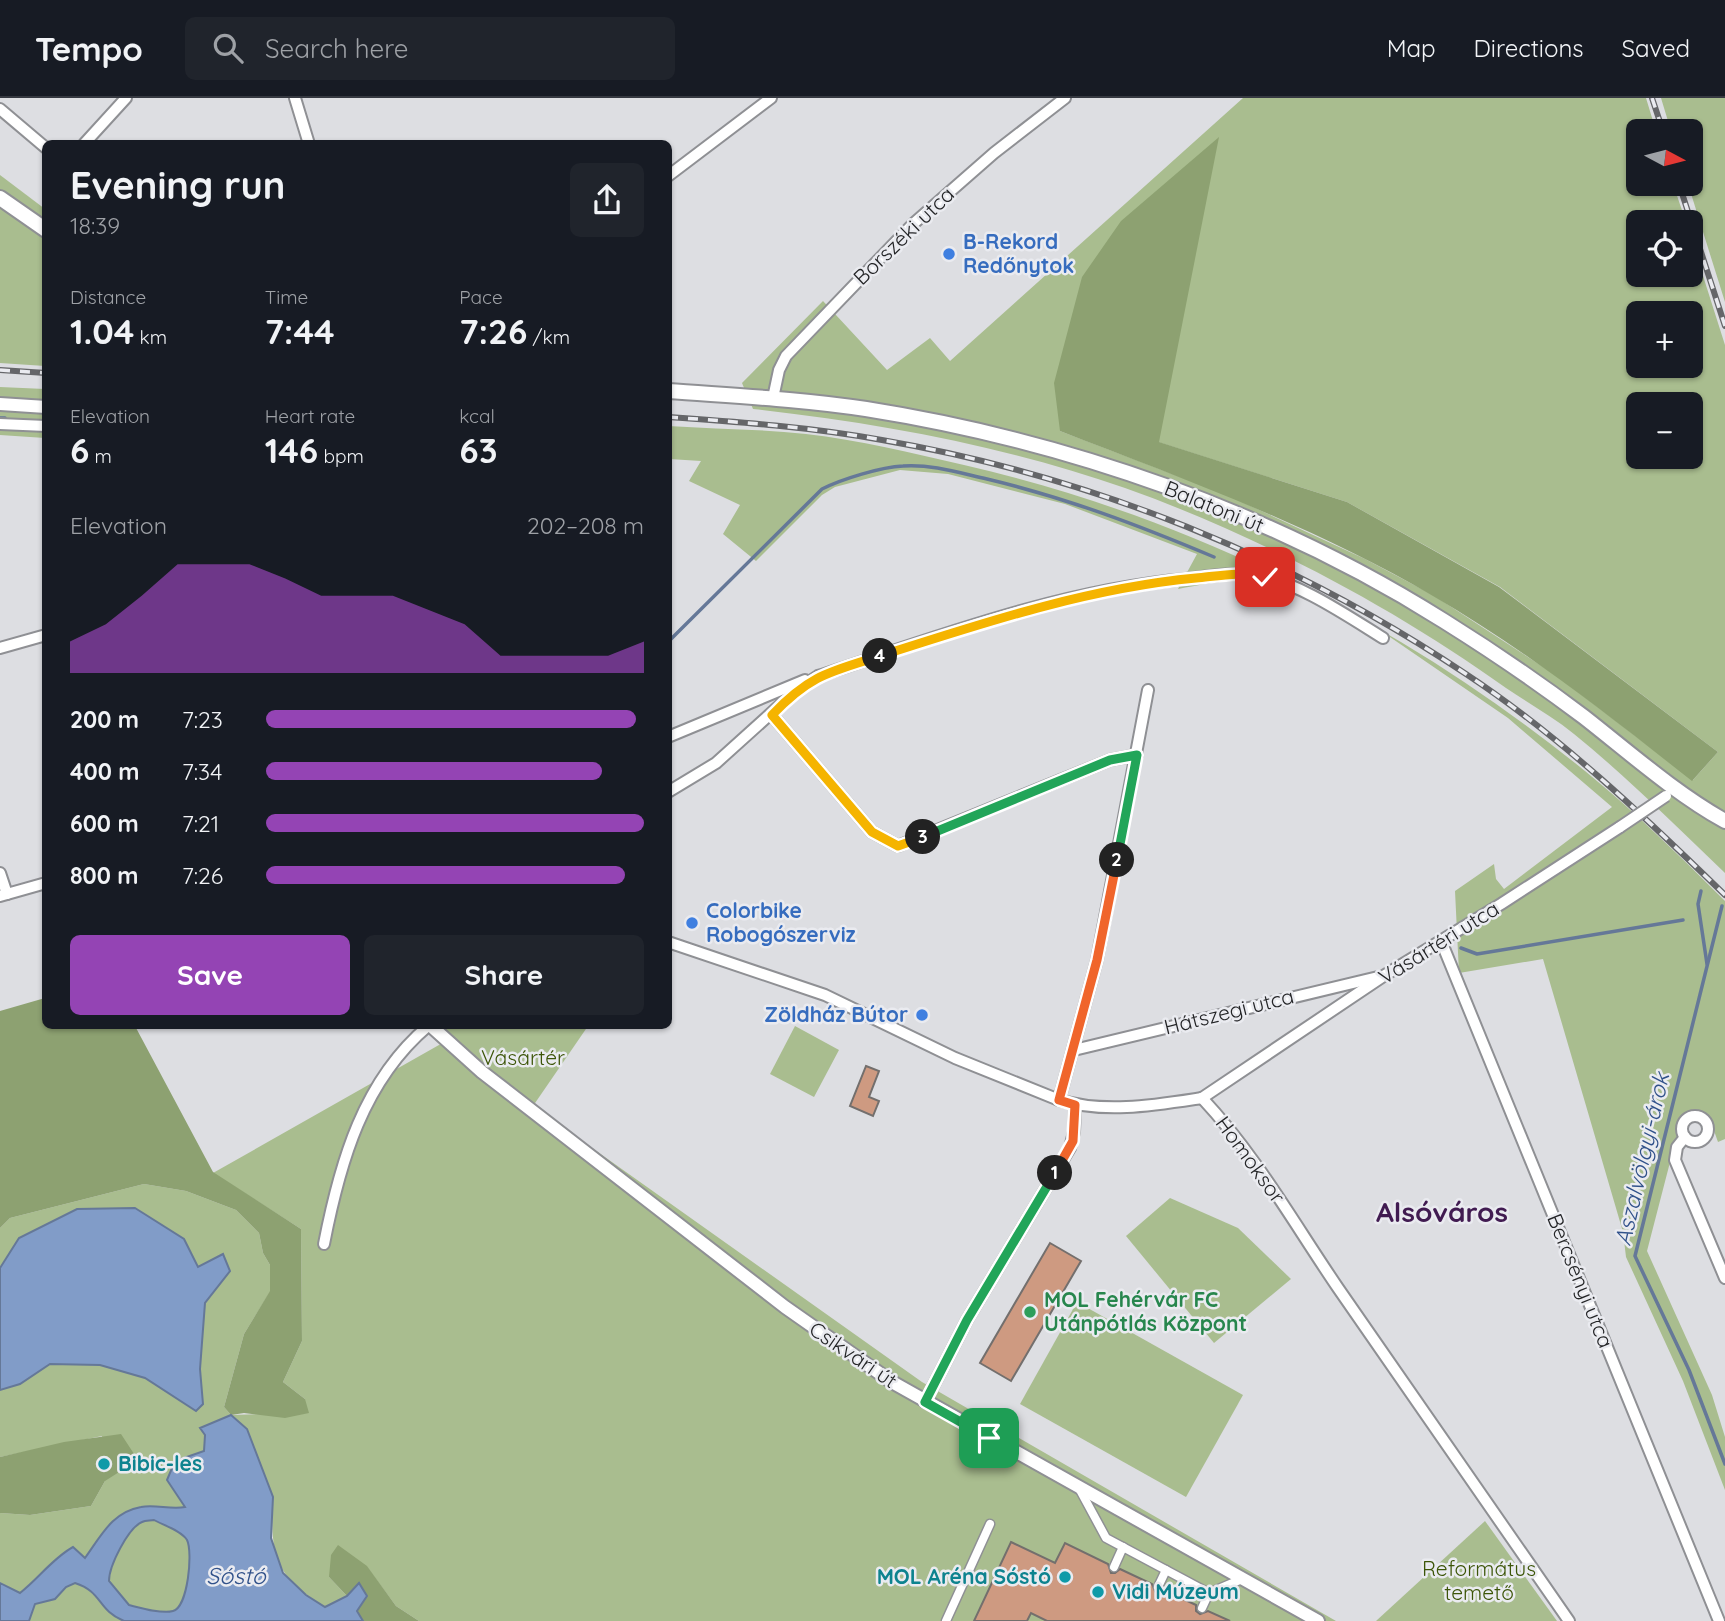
<!DOCTYPE html>
<html lang="en">
<head>
<meta charset="utf-8">
<style>
	body { margin:0; font-family:Quicksand,sans-serif; background:#20242c; color:#f1f3f6; height:100vh; display:flex; flex-direction:column; font-size:26px; white-space:nowrap }
	* { box-sizing:border-box; margin:0 }
	p { font-size:23px; color:#9ea1a6 }
	.icon { flex:none; width:38px; height:38px; fill:none; stroke:currentColor; stroke-width:2; stroke-linecap:round; stroke-linejoin:round }
	.map { position:relative; flex:1; overflow:hidden }
	.sheet { position:absolute; left:42px; top:42px; width:630px; height:889px; display:flex; flex-direction:column; background:#171b24; border-radius:10px; box-shadow:0 2px 5px #0004 }
	.sheet>* { flex:none }
	.needle { width:46px; rotate:97deg }
	.tools { position:absolute; left:1626px; top:21px; display:grid; gap:14px }
	.tools a { display:grid; place-items:center; width:77px; height:77px; border-radius:10px; background:#171b24; box-shadow:0 2px 5px #0004; font-size:35px }
	.pin { position:absolute; display:grid; place-items:center; width:60px; height:60px; color:#fff; margin:-30px; border-radius:14px; box-shadow:0 4px 10px #0006 }
	.km { position:absolute; width:35px; height:35px; margin:-18px; border-radius:50%; background:#222; color:#fff; font-size:19px; line-height:35px; text-align:center }
	.round { display:grid; place-items:center; flex:none; width:74px; height:74px; border-radius:10px; background:#20242c }
	.summary { display:flex; align-items:center; justify-content:space-between; height:119px; padding:0 28px }
	h1 { font-size:38px; font-weight:700; line-height:52px }
	.metrics { display:grid; grid-template-columns:repeat(3,1fr); gap:10px; height:119px; padding:7px 28px }
	.metrics div { display:grid; align-content:center }
	.metrics b { font-size:35px; font-weight:700 }
	.metrics small { font-size:19px; font-weight:400 }
	.metrics p { font-size:19px }
	.chart { height:196px; padding:14px 28px }
	.chart p { display:flex; justify-content:space-between }
	.chart svg { width:100%; height:126px; margin-top:7px; fill:#9444b4; opacity:.7 }
	.action { display:flex; gap:14px; margin-top:auto; padding:14px 28px }
	.action a { flex:1; height:80px; border-radius:10px; background:#9444b4; color:#fff; font-size:28px; font-weight:700; line-height:80px; text-align:center }
	.action a+a { background:#20242c; color:#f1f3f6 }
	ul { padding:0 28px; list-style:none; font-size:23px }
	li { display:grid; grid-template-columns:112px 84px 1fr; align-items:center; height:52px }
	li i { height:18px; border-radius:9px; background:#9444b4 }
	header { display:flex; align-items:center; gap:42px; box-sizing:border-box; height:98px; padding:0 35px; background:#171b24; border-bottom:2px solid #363941 }
	header strong { font-size:33px }
	nav { display:flex; gap:38px; margin-inline-start:auto; font-size:24px }
	.search { width:490px; height:63px; background:#20242c; display:flex; align-items:center; gap:18px; box-sizing:border-box; padding:0 24px; border-radius:10px; color:#9ea1a6; font-size:26px }
	.map>svg:first-child { display:block }
	.green { fill:#a9bd8f; fill-rule:evenodd }
	.forest { fill:#8da171 }
	.water { fill:#819cc8; stroke:#657898; stroke-width:2; fill-rule:evenodd }
	.lines { fill:none; stroke-linecap:round; stroke-linejoin:round }
	.stream { stroke:#657898; stroke-width:3.5 }
	.building { fill:#ce9a81; stroke:#736f6d; stroke-width:2 }
	.pedestrian-casing { stroke:#8f9094; stroke-width:11 }
	.minor-casing { stroke:#8f9094; stroke-width:14 }
	.tertiary-casing { stroke:#8f9094; stroke-width:16 }
	.secondary-casing { stroke:#8f9094; stroke-width:18 }
	.pedestrian { stroke:#fff; stroke-width:8 }
	.minor { stroke:#fff; stroke-width:10 }
	.tertiary { stroke:#fff; stroke-width:12 }
	.secondary { stroke:#fff; stroke-width:14 }
	.rail-casing { stroke:#656669; stroke-width:6 }
	.rail { stroke:#eaebf0; stroke-width:3.5; stroke-dasharray:10; stroke-linecap:butt }
	.minor-bridge-casing { stroke:#8f9094; stroke-width:14; stroke-linecap:butt }
	.minor-bridge { stroke:#fff; stroke-width:10 }
	.split-1-casing { stroke:#fff; stroke-width:14 }
	.split-2-casing { stroke:#fff; stroke-width:14 }
	.split-3-casing { stroke:#fff; stroke-width:14 }
	.split-4-casing { stroke:#fff; stroke-width:14 }
	.split-5-casing { stroke:#fff; stroke-width:14 }
	.split-1 { stroke:#22a559; stroke-width:9 }
	.split-2 { stroke:#f0652b; stroke-width:9 }
	.split-3 { stroke:#22a559; stroke-width:9 }
	.split-4 { stroke:#f5b400; stroke-width:9 }
	.split-5 { stroke:#f5b400; stroke-width:9 }
	.shop-dot { fill:#3f7fe0; stroke:#eaebf0; stroke-width:2.5 }
	.leisure-dot { fill:#2e9e5b; stroke:#eaebf0; stroke-width:2.5 }
	.culture-dot { fill:#0f9aa8; stroke:#eaebf0; stroke-width:2.5 }
	.labels { text-anchor:middle; stroke-width:5; stroke-linejoin:round; paint-order:stroke }
	.street-label { font-size:21px; fill:#242527; stroke:#eaebf0 }
	.shop-label { font-size:21px; font-weight:bold; fill:#366cbe; stroke:#eaebf0; text-anchor:start }
	.park-label { font-size:21px; fill:#3c5507; stroke:#eaebf0 }
	.leisure-label { font-size:21px; font-weight:bold; fill:#27864d; stroke:#eaebf0; text-anchor:start }
	.culture-label { font-size:21px; font-weight:bold; fill:#0d838f; stroke:#eaebf0; text-anchor:start }
	.water-label { font-size:23px; font-style:italic; fill:#30518a; stroke:#eaebf0 }
	.district-label { font-size:28px; font-weight:bold; fill:#411b51; stroke:#eaebf0 }
</style>
</head>
<body>
<header>
<strong>Tempo</strong>
<div class="search"><svg class="icon" aria-label="search" viewBox="0 0 24 24"><circle cx="10" cy="10" r="6"/><path d="M15 15l6 6"/></svg>Search here</div>
<nav><a>Map</a><a>Directions</a><a>Saved</a></nav>
</header>
<div class="map">
<svg width="1725" height="1523" viewBox="0 0 1725 1523">
	<rect width="100%" height="100%" fill="#dddee2"/>
	<!-- green -->
	<g class="green">
		<path d="M 1243,0 L 1646,0 L 1656,33 L 1638,33 L 1638,86 L 1673,86 L 1686,124 L 1638,124 L 1638,177 L 1690,177 L 1691,140 L 1725,247 L 1725,775 C 1676,728 1627,679 1574,636 C 1553,619 1528,605 1506,590 C 1393,509 1257,437 1125,390 C 1005,348 879,325 753,311 L 742,285 L 823,203 L 887,272 L 930,240 L 950,263 ZM 1218,40 L 1158,344 L 1347,404 L 1500,489 L 1718,654 L 1693,682 L 1557,578 L 1433,497 L 1365,461 L 1225,396 L 1060,333 ZM 1638,215 L 1690,215 L 1690,268 L 1638,268 ZM 1638,306 L 1690,306 L 1690,359 L 1638,359 Z"/>
		<polygon points="1661,0 1725,0 1725,204 1688,86 1690,86 1690,33 1671,33"/>
		<polygon points="0,77 45,111 45,268 0,265"/>
		<polygon points="0,289 45,291 45,340 0,337"/>
		<path d="M 668,328 C 714,331 760,331 806,336 C 859,342 912,355 964,367 C 1193,420 1402,525 1585,673 C 1634,713 1680,758 1725,803 L 1725,1041 L 1718,1044 C 1711,1024 1707,1004 1682,1018 L 1647,1153 L 1712,1297 L 1725,1339 L 1725,1392 L 1683,1283 L 1626,1159 L 1623,1134 L 1543,861 L 1459,875 L 1455,793 L 1494,766 L 1496,781 L 1504,791 L 1612,709 L 1508,620 L 1387,537 L 1380,545 C 1341,519 1297,488 1248,483 C 1225,481 1201,487 1178,491 L 1197,456 L 1065,406 L 948,376 L 900,372 L 835,389 L 822,397 L 756,463 L 723,436 L 740,407 L 689,383 L 701,363 L 669,361 Z"/>
		<path d="M 434,928 L 588,928 L 533,1008 L 922,1284 L 1336,1523 L 419,1523 L 396,1508 L 367,1469 L 329,1479 L 347,1498 L 325,1509 C 274,1478 270,1456 273,1399 L 205,1337 L 204,1353 L 175,1364 L 167,1382 L 186,1409 L 171,1411 L 142,1409 L 85,1460 L 73,1449 C 53,1460 38,1479 20,1495 L 0,1485 L 0,1415 L 30,1417 L 91,1408 L 105,1383 L 102,1338 L 0,1359 L 0,1130 L 10,1120 L 144,1086 L 186,1093 L 236,1112 L 259,1135 L 263,1155 L 270,1167 L 270,1194 L 244,1236 L 224,1309 L 231,1317 L 264,1316 L 305,1301 L 283,1284 L 302,1243 L 301,1131 L 213,1075 L 446,943 Z"/>
		<polygon points="795,928 839,952 814,999 770,976"/>
		<polygon points="1170,1100 1238,1130 1291,1181 1214,1245 1126,1138"/>
		<polygon points="1077,1204 1243,1297 1186,1399 1020,1306"/>
		<path d="M 154,1422 C 163,1427 182,1433 187,1442 C 193,1454 188,1509 173,1513 C 161,1516 141,1510 129,1507 L 109,1483 C 109,1468 128,1430 142,1424 C 146,1422 150,1423 154,1422 Z"/>
		<polygon points="1485,1423 1557,1523 1376,1523"/>
		<path d="M 75,1485 C 103,1494 97,1512 124,1523 L 29,1523 L 35,1506 L 55,1501 L 66,1489 Z"/>
	</g>
	<!-- forest -->
	<g class="forest">
		<path d="M 1219,39 L 1159,344 L 1347,404 L 1499,489 L 1718,654 L 1692,683 C 1608,617 1526,552 1433,498 C 1315,429 1187,382 1060,333 L 1054,285 L 1082,179 L 1121,123 Z"/>
		<polygon points="45,900 46,928 135,928 213,1074 301,1131 302,1243 283,1284 305,1301 309,1315 285,1320 244,1315 231,1317 224,1309 244,1236 270,1193 270,1167 263,1155 259,1135 236,1112 186,1093 144,1086 10,1120 0,1130 0,913"/>
		<polygon points="121,1336 138,1362 105,1383 91,1408 30,1417 0,1415 0,1359 64,1344"/>
		<polygon points="338,1447 367,1468 396,1508 419,1523 363,1523 357,1514 359,1486 347,1498 329,1479 331,1457"/>
	</g>
	<!-- water -->
	<g class="water">
		<polygon points="135,1110 184,1141 198,1169 223,1156 230,1173 205,1205 200,1271 203,1306 196,1313 145,1280 100,1267 50,1266 20,1286 0,1292 0,1170 19,1140 77,1111"/>
		<path d="M 231,1317 L 247,1331 L 273,1399 L 271,1440 L 283,1475 L 306,1497 L 325,1509 L 347,1498 L 359,1485 L 367,1498 L 357,1513 L 363,1523 L 124,1523 C 97,1512 103,1494 75,1485 L 66,1489 L 55,1501 L 35,1506 L 29,1523 L 0,1523 L 0,1485 L 20,1495 C 39,1480 53,1460 73,1449 L 85,1460 C 101,1438 112,1414 141,1409 C 155,1406 171,1412 185,1409 L 167,1382 L 175,1363 L 204,1353 L 205,1337 L 200,1330 ZM 154,1422 C 163,1427 182,1433 187,1442 C 193,1454 188,1509 173,1513 C 161,1516 141,1510 129,1507 L 109,1483 C 109,1468 128,1430 142,1424 C 146,1422 150,1423 154,1422 Z"/>
	</g>
	<g class="lines">
		<!-- stream -->
		<g class="stream">
			<polyline points="0,320 5,320"/>
			<path d="M 668,544 L 822,391 C 842,381 881,369 903,368 C 932,366 960,375 987,381 C 1067,400 1138,427 1214,459"/>
			<polyline points="1701,793 1698,806 1707,866"/>
			<polyline points="1722,808 1635,1158 1689,1272 1725,1366"/>
			<polyline points="1461,850 1477,856 1683,822"/>
		</g>
	</g>
	<!-- building -->
	<g class="building">
		<polygon points="866,968 879,973 869,999 879,1003 873,1018 850,1008"/>
		<polygon points="1050,1145 1081,1163 1011,1283 980,1265"/>
		<polygon points="1011,1444 1055,1465 1065,1445 1108,1466 1111,1475 1115,1475 1120,1471 1152,1486 1156,1495 1164,1492 1196,1507 1196,1513 1200,1516 1208,1513 1230,1523 1047,1523 1031,1515 1027,1523 974,1523"/>
	</g>
	<g class="lines">
		<defs>
			<g id="pedestrian">
				<polyline points="1080,1392 1106,1440 1209,1495 1242,1481"/>
				<polyline points="1114,1469 1123,1449"/>
				<polyline points="1158,1489 1166,1472"/>
				<polyline points="1202,1510 1209,1495"/>
				<polyline points="946,1523 990,1426"/>
			</g>
			<g id="minor">
				<polyline points="295,0 309,46"/>
				<polyline points="0,11 46,50"/>
				<polyline points="84,46 126,0"/>
				<polyline points="668,78 771,0"/>
				<polyline points="773,300 779,272 786,258 913,126 994,55 1065,0"/>
				<polyline points="0,326 46,328"/>
				<polyline points="0,550 46,537"/>
				<polyline points="772,617 872,734 898,748 1110,662 1137,657"/>
				<polyline points="668,639 805,582"/>
				<path d="M 668,694 L 716,665 L 798,591 L 818,578 C 937,539 1061,492 1186,481 C 1209,478 1233,474 1255,477 C 1295,482 1349,519 1383,540"/>
				<polyline points="0,775 7,796"/>
				<polyline points="0,798 46,785"/>
				<polyline points="1441,843 1719,1523"/>
				<path d="M 668,844 L 825,897 L 955,960 L 1059,1002 C 1105,1016 1156,1007 1202,1000"/>
				<polyline points="1074,952 1378,879"/>
				<path d="M 1202,1000 C 1257,1059 1293,1124 1338,1190 C 1415,1302 1492,1413 1569,1523"/>
				<polyline points="1202,1000 1385,877 1501,806 1620,729"/>
				<polyline points="1059,1002 1097,862 1148,592"/>
				<circle cx="1695" cy="1031" r="13"/>
				<polyline points="1685,1039 1677,1049 1675,1062 1725,1180"/>
				<path d="M 324,1146 C 340,1064 363,983 428,928"/>
				<polyline points="925,1304 967,1222 1070,1050 1074,1034 1075,1007"/>
			</g>
			<g id="tertiary">
				<polyline points="0,306 46,309"/>
				<polyline points="431,928 482,974 785,1209 892,1284 1318,1523"/>
			</g>
			<g id="secondary">
				<polyline points="0,100 46,132"/>
				<path d="M 668,293 C 735,298 801,301 866,311 C 1068,343 1271,414 1444,523 C 1492,553 1539,585 1584,619 C 1630,655 1675,695 1725,723"/>
			</g>
		</defs>
		<!-- pedestrian casing -->
		<use href="#pedestrian" class="pedestrian-casing"/>
		<!-- minor casing -->
		<use href="#minor" class="minor-casing"/>
		<!-- tertiary casing -->
		<use href="#tertiary" class="tertiary-casing"/>
		<!-- secondary casing -->
		<use href="#secondary" class="secondary-casing"/>
		<!-- pedestrian -->
		<use href="#pedestrian" class="pedestrian"/>
		<!-- minor -->
		<use href="#minor" class="minor"/>
		<!-- tertiary -->
		<use href="#tertiary" class="tertiary"/>
		<!-- secondary -->
		<use href="#secondary" class="secondary"/>
		<defs>
			<g id="rail">
				<polyline points="1652,0 1663,33"/>
				<polyline points="1679,86 1725,228"/>
				<polyline points="0,272 46,275"/>
				<path d="M 668,319 C 740,324 811,329 882,342 C 1090,378 1291,459 1466,576 C 1560,638 1644,718 1725,797"/>
			</g>
		</defs>
		<!-- rail casing -->
		<use href="#rail" class="rail-casing"/>
		<!-- rail -->
		<use href="#rail" class="rail"/>
		<defs>
			<polyline id="minor-bridge" points="1620,729 1666,698"/>
		</defs>
		<!-- minor-bridge casing -->
		<use href="#minor-bridge" class="minor-bridge-casing"/>
		<!-- minor-bridge -->
		<use href="#minor-bridge" class="minor-bridge"/>
	</g>
	<g class="lines">
		<defs>
			<polyline id="split-1" points="989,1340 925,1304 967,1222 1055,1075"/>
			<polyline id="split-2" points="1055,1075 1073,1043 1075,1007 1059,1002 1097,862 1117,762"/>
			<polyline id="split-3" points="923,739 1110,662 1137,657 1117,762"/>
			<path id="split-4" d="M 880,558 C 829,574 810,577 772,617 L 872,734 L 898,748 L 923,739"/>
			<path id="split-5" d="M 880,558 C 983,525 1088,490 1196,480 C 1218,478 1242,473 1265,479"/>
		</defs>
		<!-- split-1 casing -->
		<use href="#split-1" class="split-1-casing"/>
		<!-- split-2 casing -->
		<use href="#split-2" class="split-2-casing"/>
		<!-- split-3 casing -->
		<use href="#split-3" class="split-3-casing"/>
		<!-- split-4 casing -->
		<use href="#split-4" class="split-4-casing"/>
		<!-- split-5 casing -->
		<use href="#split-5" class="split-5-casing"/>
		<!-- split-1 -->
		<use href="#split-1" class="split-1"/>
		<!-- split-2 -->
		<use href="#split-2" class="split-2"/>
		<!-- split-3 -->
		<use href="#split-3" class="split-3"/>
		<!-- split-4 -->
		<use href="#split-4" class="split-4"/>
		<!-- split-5 -->
		<use href="#split-5" class="split-5"/>
	</g>
	<!-- markers -->
	<g class="shop-dot">
		<circle cx="949" cy="156" r="7"/>
		<circle cx="692" cy="825" r="7"/>
		<circle cx="922" cy="917" r="7"/>
	</g>
	<circle class="leisure-dot" cx="1030" cy="1214" r="7"/>
	<g class="culture-dot">
		<circle cx="104" cy="1366" r="7"/>
		<circle cx="1065" cy="1479" r="7"/>
		<circle cx="1098" cy="1494" r="7"/>
	</g>
	<g class="labels">
		<!-- street labels -->
		<g class="street-label">
			<text transform="translate(904 138) rotate(-44)" y="7">Borszéki utca</text>
			<text transform="translate(1214 409) rotate(22)" y="7">Balatoni út</text>
			<text transform="translate(1439 845) rotate(-32)" y="7">Vásártéri utca</text>
			<text transform="translate(1229 914) rotate(-14)" y="7">Hátszegi utca</text>
			<text transform="translate(1250 1062) rotate(54)" y="7">Homoksor</text>
			<text transform="translate(1580 1183) rotate(68)" y="7">Bercsényi utca</text>
			<text transform="translate(853 1257) rotate(34)" y="7">Csikvári út</text>
		</g>
		<!-- shop labels -->
		<g class="shop-label">
			<text x="963" y="151">B-Rekord<tspan x="963" dy="24">Redőnytok</tspan></text>
			<text x="706" y="820">Colorbike<tspan x="706" dy="24">Robogószerviz</tspan></text>
			<text x="908" y="924" text-anchor="end">Zöldház Bútor</text>
		</g>
		<!-- park labels -->
		<g class="park-label">
			<text x="523" y="967">Vásártér</text>
			<text x="1479" y="1478">Református<tspan x="1479" dy="24">temető</tspan></text>
		</g>
		<!-- leisure labels -->
		<g class="leisure-label">
			<text x="1044" y="1209">MOL Fehérvár FC<tspan x="1044" dy="24">Utánpótlás Központ</tspan></text>
		</g>
		<!-- culture labels -->
		<g class="culture-label">
			<text x="118" y="1373">Bibic-les</text>
			<text x="1051" y="1486" text-anchor="end">MOL Aréna Sóstó</text>
			<text x="1112" y="1501">Vidi Múzeum</text>
		</g>
		<!-- water labels -->
		<g class="water-label">
			<text transform="translate(1642 1061) rotate(-77)" y="8">Aszalvölgyi-árok</text>
			<text x="236" y="1486">Sóstó</text>
		</g>
		<!-- district labels -->
		<g class="district-label">
			<text x="1442" y="1124">Alsóváros</text>
		</g>
	</g>
</svg>
<div class="tools">
<a><svg class="needle" viewBox="-14 -14 28 28"><path d="M0-13l5 13h-10z" fill="#e53935"/><path d="M0 13l5-13h-10z" fill="#9ea1a6"/></svg></a>
<a><svg class="icon" aria-label="locate" viewBox="0 0 24 24"><circle cx="12" cy="12" r="6"/><path d="M12 2v4M12 18v4M2 12h4M18 12h4"/></svg></a>
<a>+</a>
<a>−</a>
</div>
<div class="pin" style="left:989px;top:1340px;background:#1e9e55"><svg class="icon" aria-label="arrive" viewBox="0 0 24 24"><path d="M6 21V4h12l-3 4 3 4H6"/></svg></div>
<div class="pin" style="left:1265px;top:479px;background:#d93025"><svg class="icon" aria-label="check" viewBox="0 0 24 24"><path d="M5 12l5 5 9-10"/></svg></div>
<b class="km" style="left:1055px;top:1075px">1</b>
<b class="km" style="left:1117px;top:762px">2</b>
<b class="km" style="left:923px;top:739px">3</b>
<b class="km" style="left:880px;top:558px">4</b>
<section class="sheet">
<div class="summary"><div><h1>Evening run</h1><p>18:39</p></div><a class="round"><svg class="icon" aria-label="share" viewBox="0 0 24 24"><path d="M12 15V3M7 8l5-5 5 5M5 13v7h14v-7"/></svg></a></div>
<div class="metrics">
<div><p>Distance</p><b>1.04<small> km</small></b></div>
<div><p>Time</p><b>7:44</b></div>
<div><p>Pace</p><b>7:26<small> /km</small></b></div>
</div>
<div class="metrics">
<div><p>Elevation</p><b>6<small> m</small></b></div>
<div><p>Heart rate</p><b>146<small> bpm</small></b></div>
<div><p>kcal</p><b>63</b></div>
</div>
<div class="chart"><p><span>Elevation</span>202–208 m</p>
<svg viewBox="0 0 160 44" preserveAspectRatio="none"><path d="M0 44V33L10 27L20 17L30 6L40 6L50 6L60 11L70 17L80 17L90 17L100 22L110 27L120 38L130 38L140 38L150 38L160 33V44z"/></svg>
</div>
<ul>
<li><b>200 m</b>7:23<i style="width:98%"></i></li>
<li><b>400 m</b>7:34<i style="width:89%"></i></li>
<li><b>600 m</b>7:21<i style="width:100%"></i></li>
<li><b>800 m</b>7:26<i style="width:95%"></i></li>
</ul>
<div class="action"><a>Save</a><a>Share</a></div>
</section>
</div>
</body>
</html>
